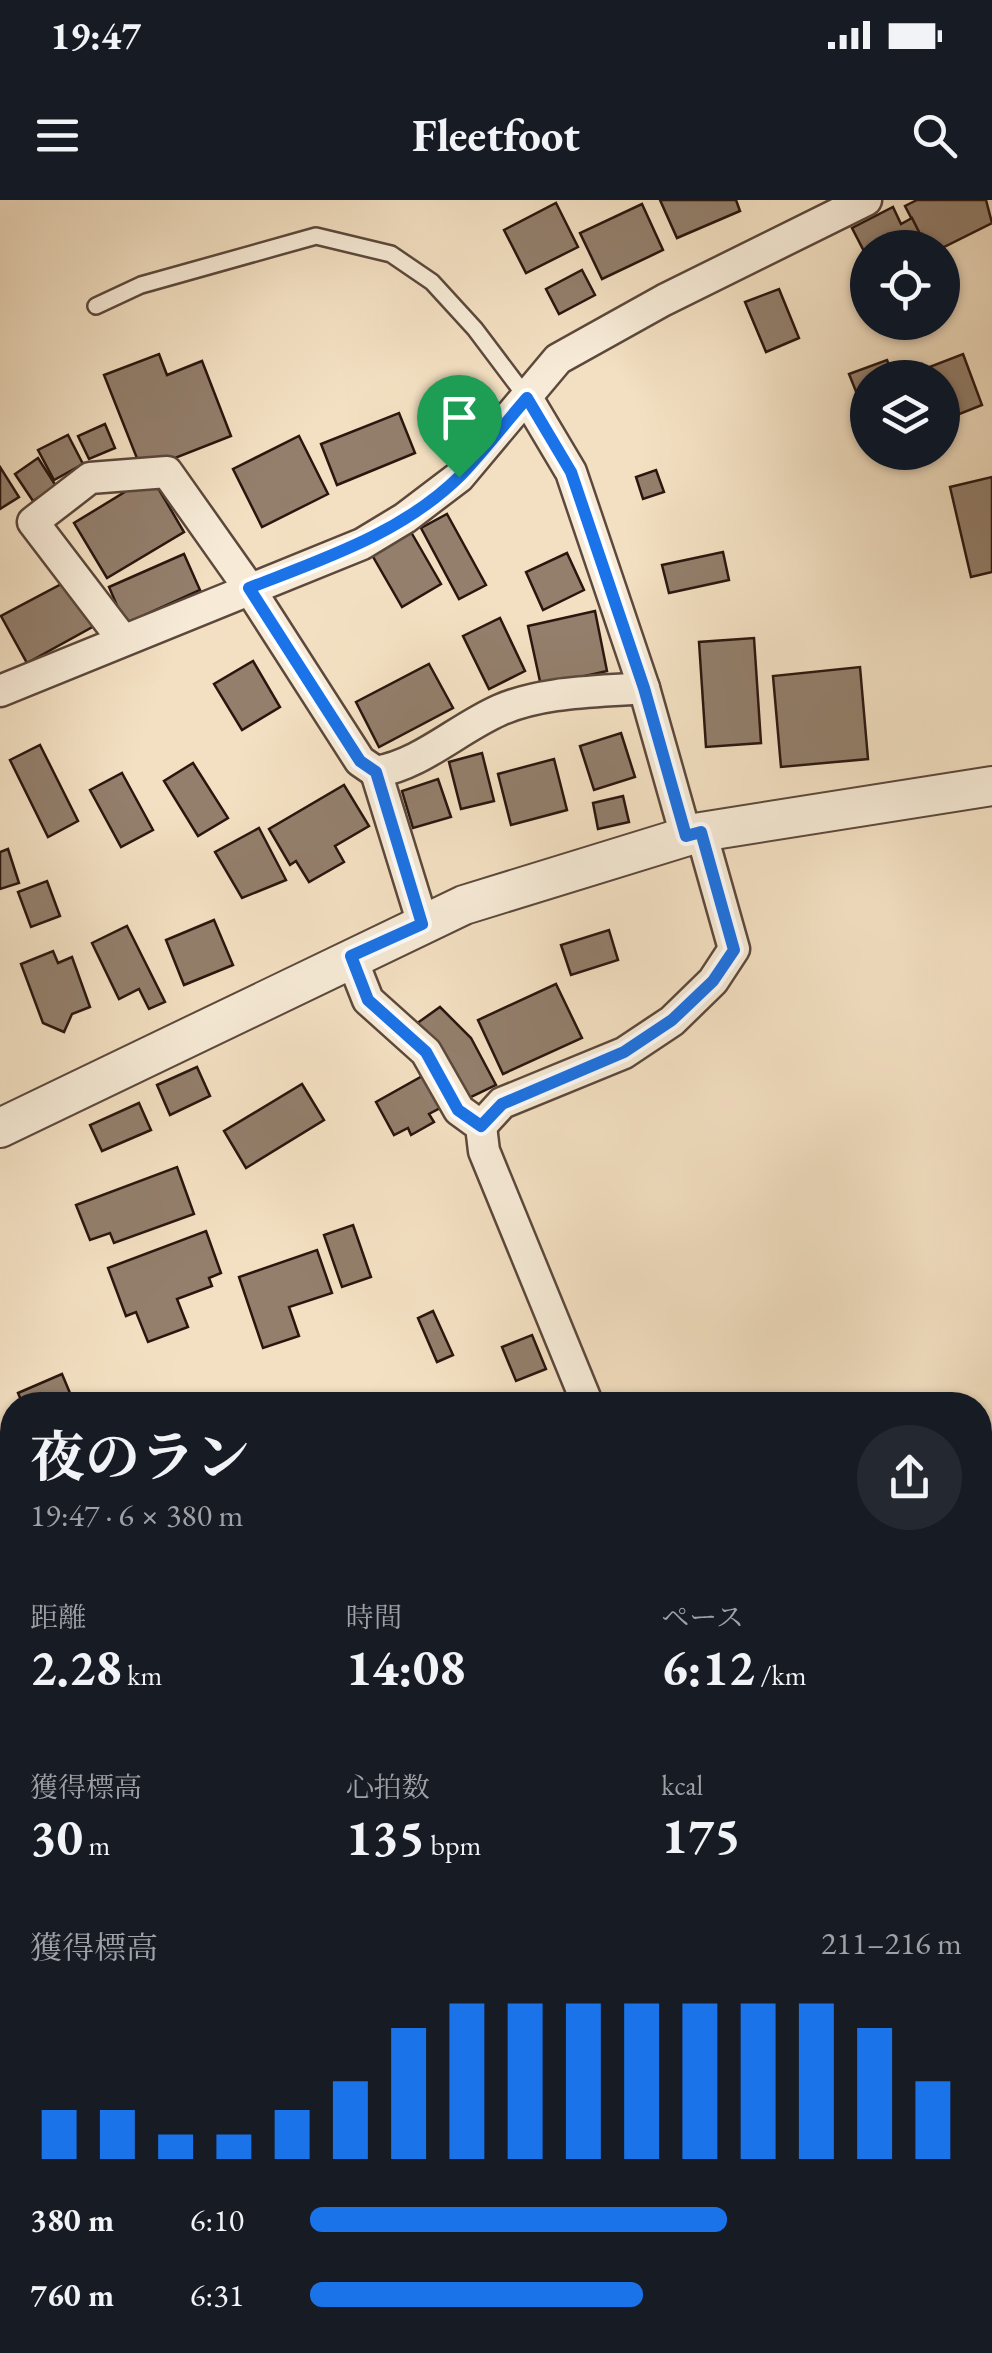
<!DOCTYPE html>
<html lang="ja">
<head>
<meta charset="utf-8">
<style>
	body { margin:0; font-family:"EB Garamond","Noto Serif JP",serif; background:#242831; color:#f1f3f6; height:100vh; display:flex; flex-direction:column; font-size:38px; white-space:nowrap }
	* { box-sizing:border-box; margin:0 }
	p { font-size:32px; color:#9ea1a6 }
	.icon { flex:none; width:55px; height:55px; fill:none; stroke:currentColor; stroke-width:2; stroke-linecap:round; stroke-linejoin:round }
	.map { position:relative; flex:1; overflow:hidden }
	.sheet { position:absolute; left:0px; top:1192px; width:992px; height:962px; display:flex; flex-direction:column; background:#171b24; border-radius:40px 40px 0 0; box-shadow:0 2px 8px #0004 }
	.sheet>* { flex:none }
	.tools { position:absolute; left:850px; top:30px; display:grid; gap:20px }
	.tools a { display:grid; place-items:center; width:110px; height:110px; border-radius:50%; background:#171b24; box-shadow:0 2px 8px #0004; font-size:50px }
	.pin { position:absolute; display:grid; place-items:center; width:85px; height:85px; color:#fff; margin:-102px -42px; border-radius:50% 50% 50% 0; rotate:-45deg; box-shadow:0 0 10px #0007 }
	.pin .icon { rotate:45deg }
	.round { display:grid; place-items:center; flex:none; width:105px; height:105px; border-radius:52px; background:#242831 }
	.summary { display:flex; align-items:center; justify-content:space-between; height:170px; padding:0 30px }
	h1 { font-size:55px; font-weight:700; line-height:75px }
	.metrics { display:grid; grid-template-columns:repeat(3,1fr); gap:15px; height:170px; padding:10px 30px }
	.metrics div { display:grid; align-content:center }
	.metrics b { font-size:50px; font-weight:700 }
	.metrics small { font-size:28px; font-weight:400 }
	.metrics p { font-size:28px }
	.chart { height:280px; padding:20px 30px }
	.chart p { display:flex; justify-content:space-between }
	.chart svg { width:100%; height:180px; margin-top:10px; stroke:#1a73e8; stroke-width:6 }
	ul { padding:0 30px; list-style:none; font-size:32px }
	li { display:grid; grid-template-columns:160px 120px 1fr; align-items:center; height:75px }
	li i { height:25px; border-radius:12px; background:#1a73e8 }
	.status { display:flex; justify-content:space-between; align-items:center; height:70px; padding:0 50px; background:#171b24; direction:ltr }
	.status svg { height:28px; fill:currentColor }
	header { display:flex; justify-content:space-between; align-items:center; height:130px; padding:0 30px; background:#171b24; font-size:45px; font-weight:700 }
	.map>svg:first-child { display:block }
	.building { fill:#937f6c; stroke:#2a160f; stroke-width:2.5 }
	.lines { fill:none; stroke-linecap:round; stroke-linejoin:round }
	.service-casing { stroke:#5c483c; stroke-width:20 }
	.minor-casing { stroke:#5c483c; stroke-width:35 }
	.tertiary-casing { stroke:#5c483c; stroke-width:42 }
	.service { stroke:#f7ebd7; stroke-width:15 }
	.minor { stroke:#f7ebd7; stroke-width:30 }
	.tertiary { stroke:#f7ebd7; stroke-width:38 }
	.route-casing { stroke:#fff; stroke-width:20 }
	.route { stroke:#1a73e8; stroke-width:12 }
</style>
</head>
<body>
<div class="status"><b>19:47</b><svg viewBox="0 0 49 12"><path d="M0 12V9h3v3zM5 12V6h3v6zM10 12V3h3v9zM15 12V0h3v12zM26 1h20v11H26zM47 4h2v5h-2z"/></svg></div>
<header><svg class="icon" aria-label="menu" viewBox="0 0 24 24"><path d="M4 6h16M4 12h16M4 18h16"/></svg>Fleetfoot<svg class="icon" aria-label="search" viewBox="0 0 24 24"><circle cx="10" cy="10" r="6"/><path d="M15 15l6 6"/></svg></header>
<div class="map">
<svg width="992" height="2153" viewBox="0 0 992 2153">
	<rect width="100%" height="100%" fill="#f3e0c2"/>
	<filter id="stains"><feTurbulence type="fractalNoise" baseFrequency=".002" numOctaves="4"/><feColorMatrix values="0 0 0 0 .2 0 0 0 0 .09 0 0 0 0 .02 0 0 0 .5 -.17"/></filter>
	<radialGradient id="worn" r=".72"><stop offset=".6" stop-color="#630" stop-opacity="0"/><stop offset="1" stop-color="#630" stop-opacity=".3"/></radialGradient>
	<!-- building -->
	<g class="building">
		<polygon points="660,0 736,0 740,11 677,38"/>
		<polygon points="917,0 986,0 992,23 942,48 927,48 905,6"/>
		<polygon points="556,3 578,47 526,73 504,30"/>
		<polygon points="642,4 663,50 602,79 580,33"/>
		<polygon points="893,7 901,24 912,18 927,48 868,48 868,59 852,28"/>
		<polygon points="582,70 595,95 559,114 546,89"/>
		<polygon points="779,89 799,138 766,152 745,102"/>
		<polygon points="159,154 167,175 202,161 231,236 142,271 104,175"/>
		<polygon points="963,154 982,205 942,221 942,178 901,178"/>
		<polygon points="887,160 894,178 868,178 868,207 863,209 849,174"/>
		<polygon points="399,213 415,253 337,285 321,244"/>
		<polygon points="105,224 115,248 89,259 78,236"/>
		<polygon points="68,235 83,264 54,280 38,250"/>
		<polygon points="299,236 328,294 262,327 233,269"/>
		<polygon points="38,258 56,286 33,301 15,274"/>
		<polygon points="0,267 19,297 0,309"/>
		<polygon points="656,270 664,292 643,299 636,277"/>
		<polygon points="151,276 184,332 107,378 74,323"/>
		<polygon points="992,277 992,372 971,377 950,287"/>
		<polygon points="447,314 486,385 459,399 421,328"/>
		<polygon points="411,332 441,384 402,407 372,355"/>
		<polygon points="723,352 729,380 669,393 662,365"/>
		<polygon points="567,353 584,390 543,410 526,372"/>
		<polygon points="184,354 200,390 125,424 109,387"/>
		<polygon points="71,379 96,425 27,463 1,416"/>
		<polygon points="595,411 607,471 541,486 528,426"/>
		<polygon points="500,418 525,471 489,489 463,436"/>
		<polygon points="754,438 761,543 706,547 699,442"/>
		<polygon points="253,461 280,507 242,530 214,484"/>
		<polygon points="429,464 453,508 379,547 356,502"/>
		<polygon points="860,467 868,559 781,567 773,476"/>
		<polygon points="621,533 635,577 594,590 580,546"/>
		<polygon points="40,545 78,621 48,637 10,560"/>
		<polygon points="482,553 494,601 461,609 449,562"/>
		<polygon points="554,559 567,610 511,625 498,574"/>
		<polygon points="193,563 228,618 198,636 164,581"/>
		<polygon points="122,573 153,630 121,647 90,590"/>
		<polygon points="438,579 451,617 413,628 402,591"/>
		<polygon points="344,585 369,626 335,646 344,662 309,682 296,661 290,665 269,629"/>
		<polygon points="623,596 629,622 598,629 593,603"/>
		<polygon points="259,628 286,680 242,698 215,652"/>
		<polygon points="8,649 19,683 0,689 0,652"/>
		<polygon points="47,681 60,716 31,727 18,692"/>
		<polygon points="214,720 233,765 184,785 166,740"/>
		<polygon points="127,726 165,802 149,809 139,789 119,799 92,743"/>
		<polygon points="609,730 618,760 571,775 561,745"/>
		<polygon points="53,751 58,763 72,757 90,807 72,814 64,832 43,823 21,764"/>
		<polygon points="556,784 582,838 503,874 478,820"/>
		<polygon points="440,807 471,838 496,885 465,900 416,824"/>
		<polygon points="197,867 210,896 170,915 157,885"/>
		<polygon points="426,874 444,906 429,914 434,922 411,935 408,928 394,935 376,902"/>
		<polygon points="302,884 324,920 246,968 224,931"/>
		<polygon points="139,903 151,930 102,951 90,925"/>
		<polygon points="177,967 194,1014 114,1043 110,1033 90,1040 76,1005"/>
		<polygon points="353,1025 371,1077 342,1087 324,1035"/>
		<polygon points="206,1031 221,1073 209,1078 212,1086 177,1099 188,1127 148,1142 136,1112 126,1116 108,1068"/>
		<polygon points="317,1050 332,1093 289,1107 299,1136 263,1148 239,1077"/>
		<polygon points="433,1111 453,1155 437,1162 418,1118"/>
		<polygon points="532,1135 546,1169 516,1181 502,1147"/>
		<polygon points="62,1174 75,1205 23,1205 18,1193"/>
		<polygon points="2,1283 12,1308 12,1329 0,1334"/>
		<polygon points="992,1430 992,1601 983,1605 980,1596 980,1435"/>
		<polygon points="12,1463 12,1508 0,1514 0,1469"/>
		<polygon points="983,1802 992,1817 992,1865 980,1872 980,1804"/>
		<polygon points="12,1838 12,1887 0,1890 0,1841"/>
		<polygon points="980,1959 992,1981 992,1985 980,1992"/>
		<polygon points="12,1984 12,2024 0,1995 0,1989"/>
		<polygon points="72,2142 109,2142 87,2153 77,2153"/>
		<polygon points="331,2142 379,2142 363,2153 338,2153"/>
		<polygon points="588,2142 692,2142 672,2153 593,2153"/>
		<polygon points="772,2142 780,2142 813,2152 769,2153"/>
		<polygon points="893,2142 972,2142 975,2153 885,2153 883,2146"/>
	</g>
	<g class="lines">
		<defs>
			<polyline id="service" points="96,106 141,85 316,36 391,54 432,82 475,129 527,198"/>
			<g id="minor">
				<polyline points="527,198 571,272 644,488"/>
				<path d="M 123,440 L 33,322 L 90,278 L 167,272 L 249,388 L 360,561 L 376,572 C 422,564 457,529 500,510 C 544,491 596,492 644,488 L 686,636"/>
				<polyline points="0,491 362,344 405,318 459,277 558,159 664,100 866,0"/>
				<polyline points="376,572 423,724"/>
				<polyline points="351,757 368,800 426,852 459,910 481,926 484,951 588,1205"/>
				<polyline points="481,926 502,903 624,853 672,821 713,781 734,749 701,632"/>
				<polyline points="0,1360 12,1355"/>
				<polyline points="980,1677 992,1680"/>
				<polyline points="0,2139 7,2153"/>
				<polyline points="842,2142 847,2153"/>
				<polyline points="452,2153 472,2142"/>
			</g>
			<polyline id="tertiary" points="0,928 464,705 701,632 992,586"/>
		</defs>
		<!-- service casing -->
		<use href="#service" class="service-casing"/>
		<!-- minor casing -->
		<use href="#minor" class="minor-casing"/>
		<!-- tertiary casing -->
		<use href="#tertiary" class="tertiary-casing"/>
		<!-- service -->
		<use href="#service" class="service"/>
		<!-- minor -->
		<use href="#minor" class="minor"/>
		<!-- tertiary -->
		<use href="#tertiary" class="tertiary"/>
	</g>
	<g class="lines">
		<defs>
			<path id="route" d="M 527,198 L 571,272 L 644,488 L 686,636 L 701,632 L 734,750 L 713,781 L 672,820 L 624,852 L 502,904 L 481,926 L 458,910 L 426,852 L 368,800 L 351,756 L 422,724 L 376,572 L 360,561 L 249,388 C 323,359 403,333 461,275 C 484,251 505,223 527,198 Z"/>
		</defs>
		<!-- route casing -->
		<use href="#route" class="route-casing"/>
		<!-- route -->
		<use href="#route" class="route"/>
	</g>
	<rect width="100%" height="100%" filter="url(#stains)"/>
	<rect width="100%" height="100%" fill="url(#worn)"/>
</svg>
<div class="tools">
<a><svg class="icon" aria-label="locate" viewBox="0 0 24 24"><circle cx="12" cy="12" r="6"/><path d="M12 2v4M12 18v4M2 12h4M18 12h4"/></svg></a>
<a><svg class="icon" aria-label="layers" viewBox="0 0 24 24"><path d="M12 4l9 5-9 5-9-5zM3 14l9 5 9-5"/></svg></a>
</div>
<div class="pin" style="left:459px;top:277px;background:#1e9e55"><svg class="icon" aria-label="arrive" viewBox="0 0 24 24"><path d="M6 21V4h12l-3 4 3 4H6"/></svg></div>
<section class="sheet">
<div class="summary"><div><h1>夜のラン</h1><p>19:47 · 6 × 380 m</p></div><a class="round"><svg class="icon" aria-label="share" viewBox="0 0 24 24"><path d="M12 15V3M7 8l5-5 5 5M5 13v7h14v-7"/></svg></a></div>
<div class="metrics">
<div><p>距離</p><b>2.28<small> km</small></b></div>
<div><p>時間</p><b>14:08</b></div>
<div><p>ペース</p><b>6:12<small> /km</small></b></div>
</div>
<div class="metrics">
<div><p>獲得標高</p><b>30<small> m</small></b></div>
<div><p>心拍数</p><b>135<small> bpm</small></b></div>
<div><p>kcal</p><b>175</b></div>
</div>
<div class="chart"><p><span>獲得標高</span>211–216 m</p>
<svg viewBox="0 0 160 44" preserveAspectRatio="none"><path d="M5 44V32M15 44V32M25 44V38M35 44V38M45 44V32M55 44V25M65 44V12M75 44V6M85 44V6M95 44V6M105 44V6M115 44V6M125 44V6M135 44V6M145 44V12M155 44V25"/></svg>
</div>
<ul>
<li><b>380 m</b>6:10<i style="width:64%"></i></li>
<li><b>760 m</b>6:31<i style="width:51%"></i></li>
</ul>
</section>
</div>
</body>
</html>
